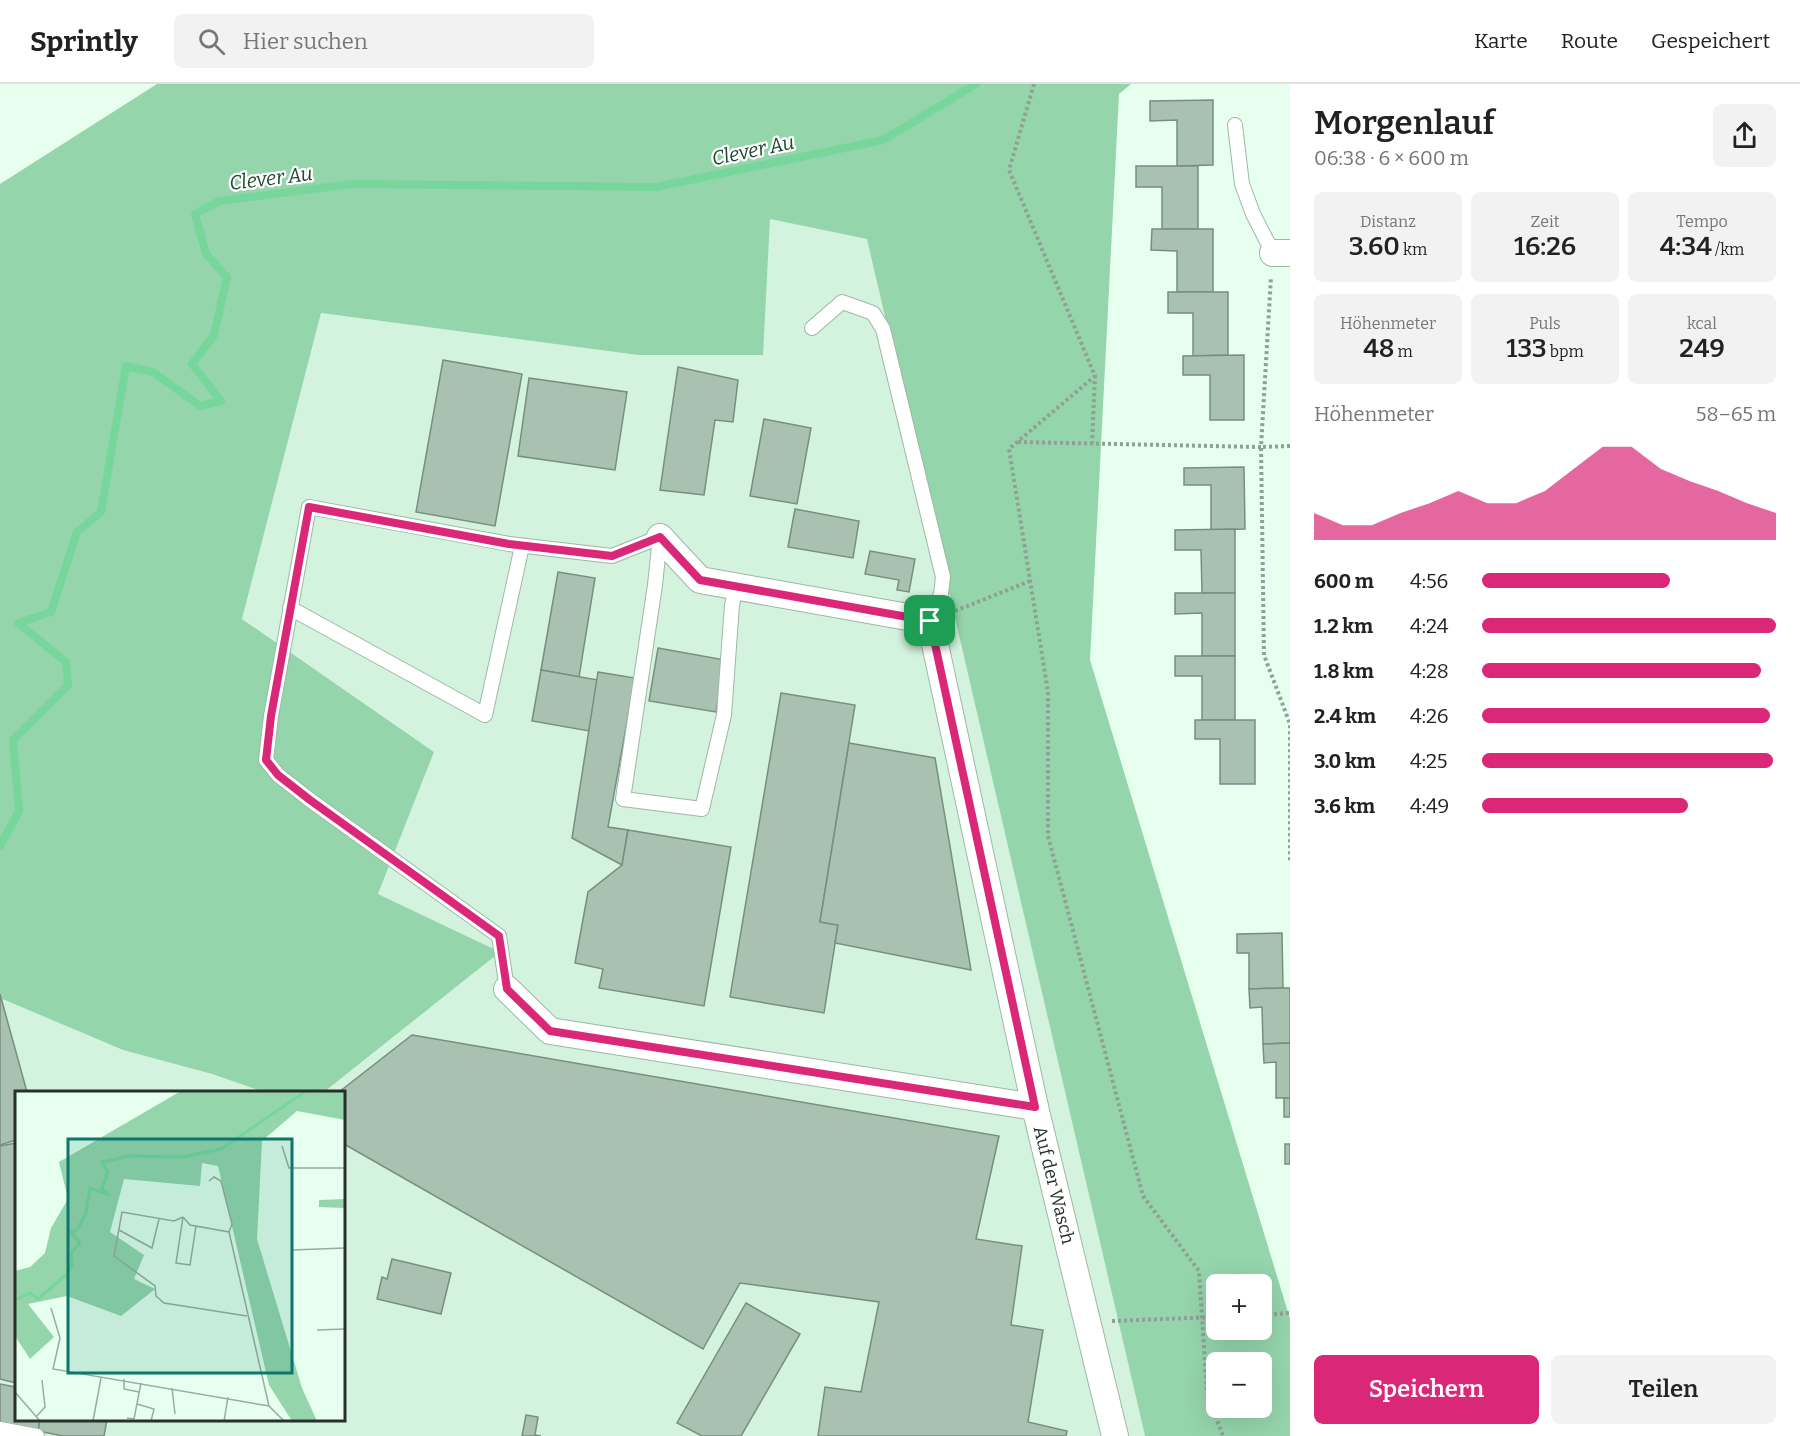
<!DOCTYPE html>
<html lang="de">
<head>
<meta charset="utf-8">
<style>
	body { margin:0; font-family:Bitter,serif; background:#f2f2f2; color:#222; height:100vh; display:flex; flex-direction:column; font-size:22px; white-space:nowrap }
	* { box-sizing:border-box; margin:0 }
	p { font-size:20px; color:#767676 }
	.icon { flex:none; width:33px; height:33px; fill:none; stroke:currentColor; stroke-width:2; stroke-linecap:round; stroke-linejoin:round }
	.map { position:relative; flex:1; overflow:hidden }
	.drawer { display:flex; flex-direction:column; background:#fff; width:510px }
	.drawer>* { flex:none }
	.controls { position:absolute; left:1206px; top:1190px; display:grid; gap:12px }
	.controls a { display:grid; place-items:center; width:66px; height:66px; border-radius:9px; background:#fff; box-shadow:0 6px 24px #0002; font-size:30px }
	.pin { position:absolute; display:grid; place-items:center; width:51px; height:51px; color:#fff; margin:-26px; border-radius:12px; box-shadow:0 3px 9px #0006 }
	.round { display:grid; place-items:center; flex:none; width:63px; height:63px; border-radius:9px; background:#f2f2f2 }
	.head { display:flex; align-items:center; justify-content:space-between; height:102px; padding:0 24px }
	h1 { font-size:33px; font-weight:600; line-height:45px }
	.stats { display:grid; grid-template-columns:repeat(3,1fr); gap:9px; height:102px; padding:6px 24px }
	.stats div { display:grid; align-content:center; border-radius:9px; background:#f2f2f2; text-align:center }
	.stats b { font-size:26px; font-weight:600 }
	.stats small { font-size:16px; font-weight:400 }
	.stats p { font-size:16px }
	.chart { height:168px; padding:12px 24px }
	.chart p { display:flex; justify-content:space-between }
	.chart svg { width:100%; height:108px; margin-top:6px; fill:#db2777; opacity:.7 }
	.action { display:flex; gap:12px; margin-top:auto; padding:12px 24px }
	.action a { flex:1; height:69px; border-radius:9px; background:#db2777; color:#fff; font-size:24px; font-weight:600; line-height:69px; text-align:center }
	.action a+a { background:#f2f2f2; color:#222 }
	ul { padding:0 24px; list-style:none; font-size:20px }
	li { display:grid; grid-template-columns:96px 72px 1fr; align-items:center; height:45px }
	li i { height:15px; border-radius:8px; background:#db2777 }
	header { display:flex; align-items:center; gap:36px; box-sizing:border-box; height:84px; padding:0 30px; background:#fff; border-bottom:2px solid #e0e0e0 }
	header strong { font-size:28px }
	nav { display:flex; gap:33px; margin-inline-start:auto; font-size:21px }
	.search { width:420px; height:54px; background:#f2f2f2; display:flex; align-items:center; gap:15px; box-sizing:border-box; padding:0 21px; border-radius:9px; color:#767676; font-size:22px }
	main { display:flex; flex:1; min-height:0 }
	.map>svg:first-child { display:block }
	.built { fill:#d3f3de }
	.green { fill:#95d5ac; fill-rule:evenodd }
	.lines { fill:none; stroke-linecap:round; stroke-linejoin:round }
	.stream { stroke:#76d69c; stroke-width:8 }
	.building { fill:#a9c1b1; stroke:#788e7f; stroke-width:1.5 }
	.service-casing { stroke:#9fb7a7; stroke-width:16 }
	.minor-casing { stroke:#9fb7a7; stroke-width:28 }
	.path { stroke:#8fa195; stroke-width:4; stroke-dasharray:3 3; stroke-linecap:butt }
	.service { stroke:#fff; stroke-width:14 }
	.minor { stroke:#fff; stroke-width:26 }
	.route-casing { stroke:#fff; stroke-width:12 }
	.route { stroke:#db2777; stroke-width:8 }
	.labels { text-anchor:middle; stroke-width:4.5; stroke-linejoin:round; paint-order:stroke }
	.street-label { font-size:18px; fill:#262f29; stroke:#fff }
	.water-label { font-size:20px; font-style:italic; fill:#1f4830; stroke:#fff }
	.inset-river { fill:none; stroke:#76d69c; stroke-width:3 }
	.inset-road { fill:none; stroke:#99ac9f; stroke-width:1.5 }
	.view { fill:#0f766e; fill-opacity:0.15; stroke:#0f766e; stroke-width:3 }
	.inset-edge { fill:none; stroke:#262f29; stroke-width:3 }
</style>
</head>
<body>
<header>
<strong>Sprintly</strong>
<div class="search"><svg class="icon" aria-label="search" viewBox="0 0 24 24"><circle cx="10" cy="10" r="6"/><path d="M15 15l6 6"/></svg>Hier suchen</div>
<nav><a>Karte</a><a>Route</a><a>Gespeichert</a></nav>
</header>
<main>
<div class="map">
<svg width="1290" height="1352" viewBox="0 0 1290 1352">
	<rect width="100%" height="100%" fill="#e6ffee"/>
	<!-- built -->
	<polygon class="built" points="770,135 868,155 1145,1352 0,1352 0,914 123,966 212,990 264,1008 16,1008 16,1336 344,1336 344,1008 324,1008 500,868 378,810 434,668 242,535 321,229 638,271 762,271"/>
	<!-- green -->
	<path class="green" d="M 157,0 L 1131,0 L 1119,10 L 1090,576 L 1290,1235 L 1290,1352 L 1145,1352 L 867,155 L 770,135 L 763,271 L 638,271 L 321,229 L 242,535 L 434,668 L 378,810 L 500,868 L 324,1008 L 264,1008 L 212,990 L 123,966 L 0,914 L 0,100 ZM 1216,1200 L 1262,1200 L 1262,1245 L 1216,1245 ZM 1216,1278 L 1262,1278 L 1262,1323 L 1216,1323 Z"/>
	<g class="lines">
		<!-- stream -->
		<polyline class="stream" points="0,762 19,727 13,656 68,601 66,578 18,539 51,528 77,448 101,428 126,282 153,288 200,322 221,317 192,280 214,251 227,193 206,170 195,130 219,117 352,100 656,103 883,56 976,0"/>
	</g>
	<!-- building -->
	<g class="building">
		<polygon points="1213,16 1213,81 1177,82 1177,36 1150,37 1150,17"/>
		<polygon points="1136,82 1198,82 1198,145 1162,145 1162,103 1136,103"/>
		<polygon points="1152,145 1213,145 1213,208 1177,208 1177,167 1151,166"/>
		<polygon points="1168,208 1228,208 1228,271 1193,272 1193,229 1168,229"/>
		<polygon points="1244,271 1244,336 1210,336 1210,291 1183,291 1183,272"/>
		<polygon points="443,276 522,290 495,442 416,428"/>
		<polygon points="678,283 738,296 733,338 715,336 704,411 660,406"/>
		<polygon points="529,294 627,308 615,386 518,372"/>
		<polygon points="764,335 811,344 797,420 750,412"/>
		<polygon points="1244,383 1245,445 1211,446 1211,401 1184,401 1184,384"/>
		<polygon points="795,425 859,437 853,474 788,463"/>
		<polygon points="1235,445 1235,509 1202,509 1201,466 1175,466 1175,446"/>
		<polygon points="870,467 915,475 909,508 897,506 899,496 865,490"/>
		<polygon points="558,488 595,494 579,593 541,586"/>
		<polygon points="1175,509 1235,509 1235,572 1202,572 1202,529 1175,530"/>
		<polygon points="658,564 725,576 716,628 649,617"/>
		<polygon points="1175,572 1235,572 1235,636 1202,636 1202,592 1175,592"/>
		<polygon points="541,586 598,596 589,647 532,637"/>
		<polygon points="598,588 635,594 608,743 628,746 622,781 572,754"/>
		<polygon points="781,609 855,621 820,838 838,841 824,929 730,913"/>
		<polygon points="1195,636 1255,636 1255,700 1220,700 1220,655 1195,655"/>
		<polygon points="849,659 935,674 971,886 835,859 838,841 820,838"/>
		<polygon points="628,746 731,763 704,922 599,904 603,885 575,879 588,808 622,781"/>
		<polygon points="1282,849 1283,904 1249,905 1249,869 1237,869 1237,850"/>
		<polygon points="1283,904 1290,904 1290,959 1263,960 1262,923 1250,924 1249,905"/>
		<polygon points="0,910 27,1008 16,1008 16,1056 0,1061"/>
		<polygon points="412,951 999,1052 976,1155 1022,1162 1011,1241 1043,1246 1028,1338 1067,1347 1066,1352 818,1352 825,1303 861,1308 879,1218 740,1199 703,1265 344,1060 344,1008 339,1008"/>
		<polygon points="1290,959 1290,1014 1276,1014 1276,978 1264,979 1263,960"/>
		<rect x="1284" y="1014" width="6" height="19"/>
		<polygon points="16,1059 16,1299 0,1295 0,1062"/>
		<rect x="1285" y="1060" width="5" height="20"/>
		<polygon points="392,1175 451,1189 441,1230 377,1215 382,1193 387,1195"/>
		<polygon points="746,1219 800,1250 741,1352 702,1352 677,1339"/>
		<polygon points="0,1300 16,1303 16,1336 40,1336 38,1347 0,1341"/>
		<polygon points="526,1331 538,1333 535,1351 541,1352 522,1352"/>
		<polygon points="40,1336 107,1336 104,1352 63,1352 38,1347"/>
	</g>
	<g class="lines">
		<defs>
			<g id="service">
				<polyline points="1235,41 1242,100 1253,130 1273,169"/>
				<polyline points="812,244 842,218 873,229 883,245 943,493 941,510 930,537"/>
				<polyline points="290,524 485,631 522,462"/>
				<polyline points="507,905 499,852 310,716 278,691 266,676 271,632 309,423 509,460 612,472 660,453 655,501 623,715 702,725 724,631 732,521 736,503"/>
				<polyline points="0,1345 37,1352"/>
			</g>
			<g id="minor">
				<polyline points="1273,169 1290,169"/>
				<polyline points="660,453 700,496 930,537 1035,1023 1115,1352"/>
				<polyline points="507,905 550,947 1035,1023"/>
			</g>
		</defs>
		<!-- service casing -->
		<use href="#service" class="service-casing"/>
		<!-- minor casing -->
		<use href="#minor" class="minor-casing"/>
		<!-- path -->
		<g class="path">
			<polyline points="1034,0 1009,86 1095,292 1009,365 1048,608 1048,752 1143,1112 1199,1187 1207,1309 1223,1352"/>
			<polyline points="1018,358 1261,363 1271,193"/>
			<polyline points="1092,360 1095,292"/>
			<polyline points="1290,362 1261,363 1264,571 1290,640 1290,779"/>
			<polyline points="955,527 1030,497"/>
			<polyline points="1262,1231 1290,1229"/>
			<polyline points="1112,1237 1216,1233"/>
		</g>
		<!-- service -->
		<use href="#service" class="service"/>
		<!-- minor -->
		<use href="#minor" class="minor"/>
	</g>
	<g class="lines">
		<defs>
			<polygon id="route" points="309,423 509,460 612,472 660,453 700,496 930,537 1035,1023 550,947 507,905 499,852 310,716 278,691 266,676 271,632"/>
		</defs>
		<!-- route casing -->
		<use href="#route" class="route-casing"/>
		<!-- route -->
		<use href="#route" class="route"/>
	</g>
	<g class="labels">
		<!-- street labels -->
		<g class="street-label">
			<text transform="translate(1054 1101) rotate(76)" y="6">Auf der Wasch</text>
		</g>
		<!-- water labels -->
		<g class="water-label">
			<text transform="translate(753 66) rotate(-12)" y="7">Clever Au</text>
			<text transform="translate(271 94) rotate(-7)" y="7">Clever Au</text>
		</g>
	</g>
	<!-- overview -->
	<g transform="translate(15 1007)">
		<rect width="330" height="330" fill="#e6ffee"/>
		<path d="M 166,0 L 330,0 L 330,29 L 282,20 L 247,50 L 242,148 L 287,297 L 302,330 L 277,330 L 254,294 L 203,75 L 187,72 L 185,95 L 109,88 L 95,141 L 129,164 L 119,188 L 140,198 L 106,225 L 52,205 L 13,213 L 39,246 L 15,268 L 0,245 L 0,180 L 15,176 L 30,162 L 36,137 L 53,108 L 44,71 ZM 330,108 L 330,117 L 304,116 L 304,109 Z" fill="#95d5ac"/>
		<path class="inset-river" d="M 0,209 L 15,202 L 23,208 L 52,183 L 57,174 L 56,162 L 65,152 L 56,141 L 62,139 L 71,122 L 75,97 L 92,103 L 87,97 L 93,81 L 87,71 L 114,65 L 167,66 L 206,58 L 291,0"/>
		<path class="inset-road" d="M 267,55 L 274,77 L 330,77M 194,90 L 199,86 L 206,90 L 217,133 L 214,141M 168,126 L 159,130 L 107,121 L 99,165 L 140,195 L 141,205 L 149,212 L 232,225M 168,126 L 175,134 L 214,141 L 254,315 L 269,330M 168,126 L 161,172 L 175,174 L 181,135M 104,139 L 137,157 L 144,128M 277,159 L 330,157M 36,217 L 45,247 L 38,278 L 254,315M 302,239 L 330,238M 109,288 L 109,298 L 124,301M 157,297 L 160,323M 0,301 L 25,330M 122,313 L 139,318 L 136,330M 21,326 L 30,316 L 27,289M 112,327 L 119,328 L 126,292M 78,330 L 86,287M 209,330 L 213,306"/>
		<path class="view" d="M 53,48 L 277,48 L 277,282 L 53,282 Z"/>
		<rect width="330" height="330" class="inset-edge"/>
	</g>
</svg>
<div class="controls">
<a>+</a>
<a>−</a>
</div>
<div class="pin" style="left:930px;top:537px;background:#1e9e55"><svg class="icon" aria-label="arrive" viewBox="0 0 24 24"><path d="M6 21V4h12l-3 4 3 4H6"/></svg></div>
</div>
<section class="drawer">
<div class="head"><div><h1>Morgenlauf</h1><p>06:38 · 6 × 600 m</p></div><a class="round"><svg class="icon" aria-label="share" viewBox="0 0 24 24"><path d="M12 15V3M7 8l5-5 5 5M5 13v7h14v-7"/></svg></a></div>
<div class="stats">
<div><p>Distanz</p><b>3.60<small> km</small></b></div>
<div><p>Zeit</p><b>16:26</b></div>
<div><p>Tempo</p><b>4:34<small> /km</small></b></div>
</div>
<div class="stats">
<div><p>Höhenmeter</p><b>48<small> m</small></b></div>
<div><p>Puls</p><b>133<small> bpm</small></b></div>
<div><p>kcal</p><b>249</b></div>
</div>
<div class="chart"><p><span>Höhenmeter</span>58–65 m</p>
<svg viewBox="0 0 160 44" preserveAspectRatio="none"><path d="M0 44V33L10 38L20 38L30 33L40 29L50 24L60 29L70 29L80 24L90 15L100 6L110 6L120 15L130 20L140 24L150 29L160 33V44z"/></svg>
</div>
<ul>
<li><b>600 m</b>4:56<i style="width:64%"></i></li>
<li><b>1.2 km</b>4:24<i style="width:100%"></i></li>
<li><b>1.8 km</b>4:28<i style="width:95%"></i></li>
<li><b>2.4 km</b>4:26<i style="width:98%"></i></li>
<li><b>3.0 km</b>4:25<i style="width:99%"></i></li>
<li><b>3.6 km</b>4:49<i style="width:70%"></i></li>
</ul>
<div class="action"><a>Speichern</a><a>Teilen</a></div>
</section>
</main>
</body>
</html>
